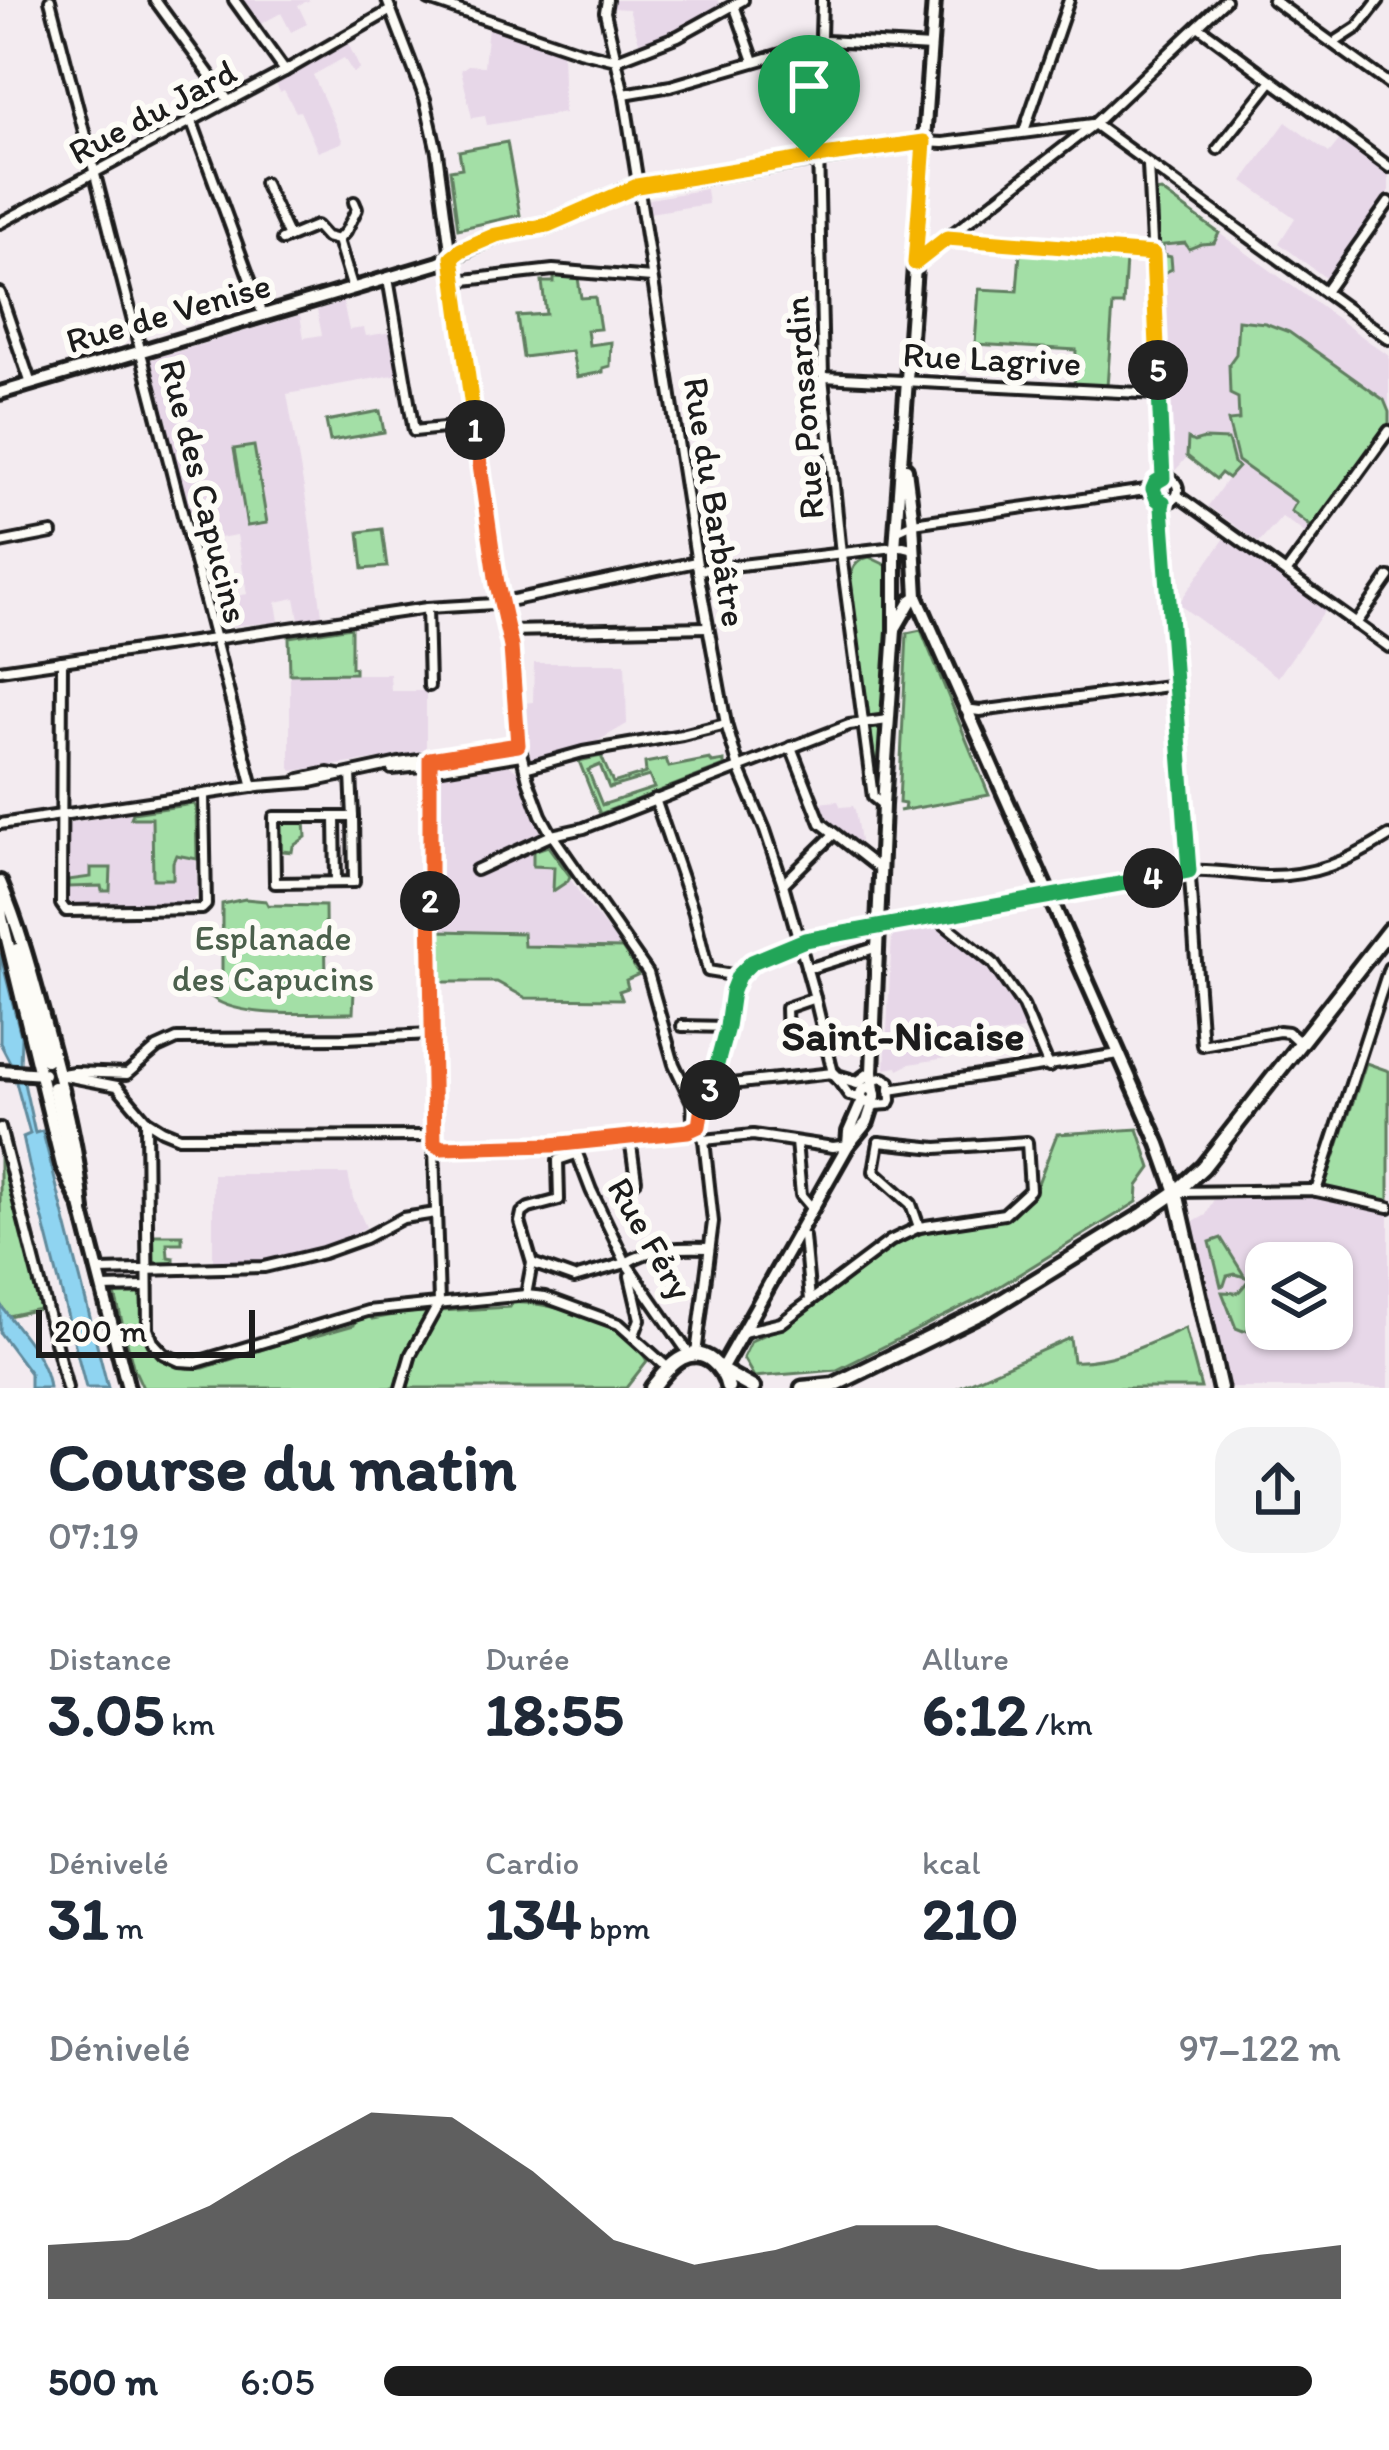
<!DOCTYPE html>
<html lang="fr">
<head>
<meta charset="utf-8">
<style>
	body { margin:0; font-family:Itim,sans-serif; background:#f2f2f3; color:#1f2937; height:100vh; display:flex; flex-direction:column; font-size:45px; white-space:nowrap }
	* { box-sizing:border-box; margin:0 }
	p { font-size:39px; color:#747a83 }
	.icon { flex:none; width:66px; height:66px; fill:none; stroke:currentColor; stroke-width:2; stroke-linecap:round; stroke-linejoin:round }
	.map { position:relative; height:1388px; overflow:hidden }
	.drawer { display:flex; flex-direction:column; background:#fff; flex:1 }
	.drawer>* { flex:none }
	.fabs { position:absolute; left:1245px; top:1242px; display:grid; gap:24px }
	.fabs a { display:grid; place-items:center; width:108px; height:108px; border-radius:24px; background:#fff; box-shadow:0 3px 9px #0004; font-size:60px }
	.scale { position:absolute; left:36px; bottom:30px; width:219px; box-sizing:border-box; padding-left:12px; border:6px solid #1c1c1c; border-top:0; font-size:33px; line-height:42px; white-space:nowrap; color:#1c1c1c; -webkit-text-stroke:9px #fdfcf7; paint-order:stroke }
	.pin { position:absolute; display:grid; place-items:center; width:102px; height:102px; color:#fff; margin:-123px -51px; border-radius:50% 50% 50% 0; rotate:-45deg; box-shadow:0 0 12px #0007 }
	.pin .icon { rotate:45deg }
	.km { position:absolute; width:60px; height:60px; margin:-30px; border-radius:50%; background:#222; color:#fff; font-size:33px; line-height:60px; text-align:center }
	.round { display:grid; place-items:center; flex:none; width:126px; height:126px; border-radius:36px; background:#f2f2f3 }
	.head { display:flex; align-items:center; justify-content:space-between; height:204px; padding:0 48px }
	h1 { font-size:66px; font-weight:700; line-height:90px }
	.figures { display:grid; grid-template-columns:repeat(3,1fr); gap:18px; height:204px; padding:12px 48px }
	.figures div { display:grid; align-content:center }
	.figures b { font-size:60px; font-weight:700 }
	.figures small { font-size:33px; font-weight:400 }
	.figures p { font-size:33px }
	.chart { height:336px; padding:24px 48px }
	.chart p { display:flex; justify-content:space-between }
	.chart svg { width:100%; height:216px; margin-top:12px; fill:#1c1c1c; opacity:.7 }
	ul { padding:0 48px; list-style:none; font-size:39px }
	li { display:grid; grid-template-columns:192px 144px 1fr; align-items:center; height:90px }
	li i { height:30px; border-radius:15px; background:#1c1c1c }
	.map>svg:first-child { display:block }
	.built { fill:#e7d7e8; fill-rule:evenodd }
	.green { fill:#a3dfa6; stroke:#607e61; stroke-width:3; fill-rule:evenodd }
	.water { fill:#8fd4f1; stroke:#618a9c; stroke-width:3 }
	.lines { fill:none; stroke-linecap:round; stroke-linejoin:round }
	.secondary-tunnel { stroke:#c8c2c6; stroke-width:10; stroke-dasharray:10 5; stroke-linecap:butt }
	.street-casing { stroke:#1c1c1c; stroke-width:16 }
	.secondary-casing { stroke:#1c1c1c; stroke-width:20 }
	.primary-casing { stroke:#1c1c1c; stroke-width:21 }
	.street { stroke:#fdfcf7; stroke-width:8 }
	.secondary { stroke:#fdfcf7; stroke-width:10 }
	.primary { stroke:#fdfcf7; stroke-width:12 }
	.split-1-casing { stroke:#fff; stroke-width:24 }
	.split-2-casing { stroke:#fff; stroke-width:24 }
	.split-3-casing { stroke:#fff; stroke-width:24 }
	.split-4-casing { stroke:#fff; stroke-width:24 }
	.split-5-casing { stroke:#fff; stroke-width:24 }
	.split-6-casing { stroke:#fff; stroke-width:24 }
	.split-1 { stroke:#f5b400; stroke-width:15 }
	.split-2 { stroke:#f0652b; stroke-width:15 }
	.split-3 { stroke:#f0652b; stroke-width:15 }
	.split-4 { stroke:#22a559; stroke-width:15 }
	.split-5 { stroke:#22a559; stroke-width:15 }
	.split-6 { stroke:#f5b400; stroke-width:15 }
	.labels { text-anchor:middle; stroke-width:12; stroke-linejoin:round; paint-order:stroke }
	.street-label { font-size:36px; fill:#1c1c1c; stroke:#fdfcf7 }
	.park-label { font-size:36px; fill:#4b604c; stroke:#fdfcf7 }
	.quarter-label { font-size:42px; font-weight:bold; fill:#1c1c1c; stroke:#fdfcf7 }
</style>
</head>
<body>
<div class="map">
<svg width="1389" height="1388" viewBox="0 0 1389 1388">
	<rect width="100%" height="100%" fill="#f3ebf0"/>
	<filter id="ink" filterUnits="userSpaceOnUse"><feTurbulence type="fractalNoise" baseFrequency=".00833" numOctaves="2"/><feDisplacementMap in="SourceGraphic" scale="24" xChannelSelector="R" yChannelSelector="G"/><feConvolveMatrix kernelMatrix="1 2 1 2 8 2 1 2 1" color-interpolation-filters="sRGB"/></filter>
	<g filter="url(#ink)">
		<!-- built -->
		<g class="built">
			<polygon points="238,0 310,0 298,5 307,24 291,32 281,13 257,26"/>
			<polygon points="613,0 718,0 721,7 673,35 641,48 629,9 612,8"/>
			<polygon points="488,26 562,50 564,113 487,125 485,116 472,118 461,70 468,65 484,66"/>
			<polygon points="348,43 360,69 353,73 344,58 313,75 343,142 318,152 300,111 296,112 284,90 280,92 275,82"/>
			<polygon points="1286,122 1329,153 1341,138 1389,173 1389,192 1327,279 1279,243 1295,218 1243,181"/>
			<polygon points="706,189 708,204 649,213 647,203 650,199"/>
			<polygon points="1161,191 1389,356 1389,424 1308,535 1282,517 1259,543 1208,506 1228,478 1221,473 1216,479 1187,457 1174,472 1166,467 1155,192"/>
			<polygon points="343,302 349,330 364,328 366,336 392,332 399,374 287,394 308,511 322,615 299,619 295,598 276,602 279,622 232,626 227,598 247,594 237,535 195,542 149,360 300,315 304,338 322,335 317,310"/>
			<polygon points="1225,538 1325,610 1278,677 1178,604"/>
			<polygon points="534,663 625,663 627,724 586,748 531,763 524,703 533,702"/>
			<polygon points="290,674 390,674 391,691 426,691 426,753 292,771 290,768"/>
			<polygon points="507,764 518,771 535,821 550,848 584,900 622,948 523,945 523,933 439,931 439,778 444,773"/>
			<polygon points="838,801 841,807 853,806 855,810 860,841 857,846 824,822 817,803"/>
			<polygon points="193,804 196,807 197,896 193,902 76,904 69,901 68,825 72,822"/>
			<polygon points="937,924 991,967 1018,1007 1028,1029 991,1036 993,1050 910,1064 898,1070 897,1067 885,1069 892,935 896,931"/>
			<polygon points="213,1174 348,1174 353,1198 366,1227 347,1238 302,1253 268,1260 213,1264"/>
			<path d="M 1216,1195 L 1309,1196 L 1389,1214 L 1389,1388 L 1231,1388 L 1190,1224 L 1206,1215 ZM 1266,1263 L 1332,1263 L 1332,1329 L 1266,1329 Z"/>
		</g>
		<!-- green -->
		<g class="green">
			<polygon points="507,142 520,215 458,229 450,170 462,168 459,151"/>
			<polygon points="1161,191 1219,233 1214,243 1201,244 1189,249 1185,243 1163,245 1163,255 1171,257 1172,269 1159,275 1155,192"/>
			<polygon points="1020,252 1126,260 1123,305 1113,305 1107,387 1074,385 1076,350 975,344 979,289 1017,291"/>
			<polygon points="554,276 578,278 581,298 595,297 600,329 587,330 589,345 611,342 610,366 603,368 603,372 577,377 572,351 523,357 517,316 546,314 542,282 554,282"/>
			<polygon points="1238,320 1265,323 1289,332 1384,400 1389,412 1389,424 1313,528 1291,511 1296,502 1238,461 1228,421 1239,420 1238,398 1230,394 1229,364 1236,354"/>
			<polygon points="380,411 384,432 330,441 326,421"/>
			<polygon points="1188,439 1194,442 1204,439 1228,440 1234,463 1238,467 1228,478 1221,473 1216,479 1187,456"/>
			<polygon points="254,446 267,523 247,526 234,449"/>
			<polygon points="382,529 387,567 363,569 359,532"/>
			<path d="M 869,557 L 886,565 L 891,578 L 881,775 L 877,778 L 850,584 C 851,569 854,561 869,557 Z"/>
			<polygon points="351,627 351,667 355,668 355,673 290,674 289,637"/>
			<polygon points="921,630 989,795 899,811 904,810 905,804 899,803 907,633"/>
			<path d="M 601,756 L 613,783 L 646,773 L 645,763 L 666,759 L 669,767 L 710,759 L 712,763 L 724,761 L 724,766 L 600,814 L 579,761 ZM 600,765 L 609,788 L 649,776 L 654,788 L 602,805 L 588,770 Z"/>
			<polygon points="193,804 196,807 197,859 176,855 173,862 173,879 153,879 152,818 131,818 133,813"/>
			<polygon points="281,821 305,821 306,837 293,846 292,852 281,851"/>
			<polygon points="548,846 570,876 568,881 553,891 554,867 533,866 533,851"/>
			<polygon points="91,868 111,868 110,891 102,891 101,886 68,887 68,880 91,877"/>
			<path d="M 245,899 L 266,901 L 268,905 L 325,906 L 326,987 L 354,990 L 353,1013 C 316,1012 234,1021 208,994 L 222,987 L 222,904 Z"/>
			<polygon points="439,931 523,933 524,946 622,948 639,974 626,980 628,988 619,991 622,999 526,998 497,982 440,982"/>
			<polygon points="1366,1063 1389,1071 1389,1202 1324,1188"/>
			<polygon points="1138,1129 1151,1168 1138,1186 1137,1202 984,1296 837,1370 754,1377 743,1358 751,1341 788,1324 903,1240 929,1231 1012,1216 1035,1191 1057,1134"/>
			<polygon points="0,1151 3,1151 44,1308 8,1316 0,1304"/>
			<polygon points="153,1235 182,1235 182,1243 167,1243 168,1257 174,1258 174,1264 157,1265 153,1261"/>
			<polygon points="1221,1238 1245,1277 1235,1274 1227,1276 1224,1285 1221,1286 1210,1242"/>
			<path d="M 1247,1282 L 1262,1319 L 1258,1326 L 1243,1331 L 1236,1328 L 1222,1292 C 1241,1292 1234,1298 1247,1282 Z"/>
			<path d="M 115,1294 L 140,1294 C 143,1306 141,1319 144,1332 C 150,1360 178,1371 204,1368 L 305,1336 L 308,1338 L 354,1325 L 355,1321 L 370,1316 L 372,1319 L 405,1313 L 510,1307 L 512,1303 C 540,1301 591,1315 616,1329 C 626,1335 636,1347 644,1356 L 647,1361 L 626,1388 L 143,1388 L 133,1366 Z"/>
			<path d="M 1185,1328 L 1201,1388 L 957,1388 L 1070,1338 L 1073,1361 C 1111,1363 1151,1343 1185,1328 Z"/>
		</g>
		<!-- water -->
		<g class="water">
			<polygon points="0,953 21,1036 20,1065 35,1133 42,1131 44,1137 108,1388 86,1388 29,1165 23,1137 30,1134 11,1064 0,1043"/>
			<path d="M 0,1304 C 17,1330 46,1356 49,1388 L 30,1388 L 30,1373 L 0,1333 Z"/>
		</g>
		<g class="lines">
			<!-- secondary-tunnel -->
			<polyline class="secondary-tunnel" points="46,1060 53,1087"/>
			<defs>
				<g id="street">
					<polyline points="50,0 253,787"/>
					<polyline points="155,0 228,100"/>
					<polyline points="234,0 285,71"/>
					<polyline points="387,0 425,99 437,152 473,425 476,433 498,587 511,647 519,745 528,780 541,815 552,835 648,973 674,1064 692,1102 693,1119 704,1140 713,1222 696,1354"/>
					<polyline points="429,0 579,51 616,60"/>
					<polyline points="607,0 605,12 624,94 699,577 726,724 739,768 765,830 783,884 815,998 833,1073 849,1095 862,1098"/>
					<polyline points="822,0 818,148 823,377 841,554 873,797 883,805"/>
					<polyline points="1273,0 1389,84"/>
					<polyline points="734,5 754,61"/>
					<polyline points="1198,26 1389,167"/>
					<polyline points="1338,40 1358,27 1379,0"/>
					<polyline points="616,60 678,36 743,0"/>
					<polyline points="624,94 671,86 826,41 931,47"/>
					<polyline points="191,119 263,315"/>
					<polyline points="1094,124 1389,339"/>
					<polyline points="1024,131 1069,0"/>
					<polyline points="924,142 943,143 1092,124"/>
					<polyline points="1218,149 1272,81"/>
					<polyline points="1148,165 1164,478"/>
					<polyline points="264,183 289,237"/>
					<polyline points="0,223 285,71 391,10"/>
					<polyline points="947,239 1153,254"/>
					<polyline points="282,240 316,226 326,237 338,240 346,231 357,209 354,202"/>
					<polyline points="338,240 353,289"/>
					<polyline points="916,262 1094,124 1225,0"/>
					<polyline points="388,278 414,431 473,425"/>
					<polyline points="465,280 553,270 652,278"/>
					<polyline points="1325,292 1389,202"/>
					<polyline points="0,293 31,384"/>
					<polyline points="823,377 1159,394"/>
					<circle cx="1166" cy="490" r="12"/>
					<polyline points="1177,495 1389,647"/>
					<polyline points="1163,502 1202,1045 1279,1031 1288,1032 1300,1043"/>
					<polyline points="896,531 913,523 1153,489"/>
					<polyline points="0,543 52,533"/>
					<polyline points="698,570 903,546 915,549"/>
					<polyline points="1286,573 1389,431"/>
					<polyline points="427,608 429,686"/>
					<polyline points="1356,624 1389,577"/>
					<polyline points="507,631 708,627"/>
					<polyline points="62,661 61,904 66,911 202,909 206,905 204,795"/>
					<polyline points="0,670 427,608 494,604 696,562"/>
					<polyline points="965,709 980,711 1175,685"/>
					<polyline points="791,747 821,823 881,870"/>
					<polyline points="525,768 583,752 682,735 726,724"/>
					<polyline points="392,769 431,765 442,768 521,755"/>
					<polyline points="351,774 353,817"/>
					<polyline points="300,779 328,773 338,775"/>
					<polyline points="655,799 694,913 708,971 738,976"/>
					<polygon points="274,817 353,817 354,882 275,883"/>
					<polyline points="335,818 336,882"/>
					<polyline points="0,824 258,786 311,782 399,763 519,745"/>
					<polyline points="476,870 552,835 584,828 849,725 888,720"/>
					<polyline points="783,884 833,835"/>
					<polyline points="937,918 993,963 1023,1006 1049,1067"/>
					<polyline points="806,967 814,967 878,947"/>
					<polyline points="682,1026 727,1027"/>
					<polyline points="787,1040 786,1008 815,998"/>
					<polyline points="62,1074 74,1072 127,1074 157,1048 177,1039 346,1038 432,1034"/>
					<polyline points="60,1075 117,1086 146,1120 162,1130 179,1137 433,1136"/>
					<polyline points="872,1080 883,1078 890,1082 891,1100 889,1104 874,1105"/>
					<polyline points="712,1086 833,1073"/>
					<polyline points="890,1090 1119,1054"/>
					<polyline points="692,1102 712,1077"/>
					<polyline points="146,1120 148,1329 153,1342 164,1354 179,1361 197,1362 367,1311 526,1295 545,1297 619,1324 669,1369"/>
					<path d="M 699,1125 L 702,1106 L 713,1082 L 712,1077 L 727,1027 L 732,991 L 738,976 L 752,962 L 798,943 L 1189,871 C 1215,869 1239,875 1265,876 C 1313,877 1349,861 1389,836"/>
					<polyline points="0,1128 67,1388"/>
					<polyline points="630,1138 636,1180"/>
					<polyline points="704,1140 753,1135 833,1147 848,1145"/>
					<polyline points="796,1142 801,1195 812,1208"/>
					<polyline points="879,1142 874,1171 911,1204 919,1227"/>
					<polyline points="573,1143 591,1190 626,1263 690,1355"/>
					<polyline points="434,1144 442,1148 573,1143 670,1134 699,1127"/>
					<polyline points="1316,1191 1389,968"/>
					<polyline points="1177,1192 1312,1190 1389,1207"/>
					<polyline points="799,1234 804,1237 810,1300"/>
					<path d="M 532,1263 L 574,1278 L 626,1263 C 652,1247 680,1247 709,1248"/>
					<polyline points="99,1271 264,1267 323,1253 365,1238 403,1218 436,1213"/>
					<polyline points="630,1276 640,1319 634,1335"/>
					<polyline points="102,1288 146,1287"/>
					<polyline points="526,1295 532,1263 520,1222 522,1213 529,1208 559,1200 558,1160 576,1154"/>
					<polyline points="743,1332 781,1323 890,1241 919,1227 1004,1214 1030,1190 1027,1142 937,1148 879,1142"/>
					<polyline points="401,1388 411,1354 439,1303 432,1086 430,759"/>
				</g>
				<g id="secondary">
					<polyline points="0,393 439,263 496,235 548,225 636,186 924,142"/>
					<polyline points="906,469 913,523 917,597 1159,1144 1176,1192"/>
					<polyline points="896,627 911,601 917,597"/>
					<path d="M 0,882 C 21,931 34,983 48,1035 C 64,1096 78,1148 83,1211"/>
					<polyline points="0,890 2,918 62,1165 79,1202"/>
					<polyline points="17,949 46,1060"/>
					<polyline points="0,1071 44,1074"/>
					<polyline points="833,1073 837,1077 857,1083 872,1072"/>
					<polyline points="53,1087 75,1181"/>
					<circle cx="868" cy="1095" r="7"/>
					<polyline points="874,1091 872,1072 883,805 895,630 895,548 934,0"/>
					<polyline points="848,1145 849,1132 863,1100"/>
					<polyline points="81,1205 128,1388"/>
					<polyline points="722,1368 848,1145 867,1122 875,1097"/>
				</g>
				<g id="primary">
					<polyline points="1176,1192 1220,1388"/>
					<polyline points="724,1372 753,1388"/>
					<path d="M 652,1388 C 660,1378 670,1364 682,1358 C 705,1346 724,1368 728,1388"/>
					<polyline points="802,1388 834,1385 989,1309 1144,1214 1176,1192 1203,1167 1389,930"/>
				</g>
			</defs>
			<!-- street casing -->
			<use href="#street" class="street-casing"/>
			<!-- secondary casing -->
			<use href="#secondary" class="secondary-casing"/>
			<!-- primary casing -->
			<use href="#primary" class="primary-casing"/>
			<!-- street -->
			<use href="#street" class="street"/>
			<!-- secondary -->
			<use href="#secondary" class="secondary"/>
			<!-- primary -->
			<use href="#primary" class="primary"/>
		</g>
	</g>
	<g class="lines" filter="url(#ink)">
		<defs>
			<polyline id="split-1" points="475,430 452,257 461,250 496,235 548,225 637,186 809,158"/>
			<polyline id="split-2" points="430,901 430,759 518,745 511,647 497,584 475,430"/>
			<polyline id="split-3" points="430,901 434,1144 442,1148 552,1145 688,1131 699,1126 702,1106 710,1090"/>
			<polyline id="split-4" points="710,1090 727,1027 732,991 738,976 752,962 805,940 1153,878"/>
			<polyline id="split-5" points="1153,878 1189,871 1162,507 1163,502 1157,499 1153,489 1156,482 1163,478 1158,370"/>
			<polyline id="split-6" points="809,158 924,142 915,263 947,238 1153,254 1158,370"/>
		</defs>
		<!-- split-1 casing -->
		<use href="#split-1" class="split-1-casing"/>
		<!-- split-2 casing -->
		<use href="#split-2" class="split-2-casing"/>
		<!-- split-3 casing -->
		<use href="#split-3" class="split-3-casing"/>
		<!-- split-4 casing -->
		<use href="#split-4" class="split-4-casing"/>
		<!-- split-5 casing -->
		<use href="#split-5" class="split-5-casing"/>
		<!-- split-6 casing -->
		<use href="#split-6" class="split-6-casing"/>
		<!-- split-1 -->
		<use href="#split-1" class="split-1"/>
		<!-- split-2 -->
		<use href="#split-2" class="split-2"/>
		<!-- split-3 -->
		<use href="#split-3" class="split-3"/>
		<!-- split-4 -->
		<use href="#split-4" class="split-4"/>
		<!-- split-5 -->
		<use href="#split-5" class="split-5"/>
		<!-- split-6 -->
		<use href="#split-6" class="split-6"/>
	</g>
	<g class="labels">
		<!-- street labels -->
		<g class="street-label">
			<text transform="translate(152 111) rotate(-28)" y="13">Rue du Jard</text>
			<text transform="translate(168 312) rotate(-16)" y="13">Rue de Venise</text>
			<text transform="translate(992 358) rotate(3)" y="13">Rue Lagrive</text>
			<text transform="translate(803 408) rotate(-94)" y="13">Rue Ponsardin</text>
			<text transform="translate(205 491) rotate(76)" y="13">Rue des Capucins</text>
			<text transform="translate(716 502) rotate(81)" y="13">Rue du Barbâtre</text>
			<text transform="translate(651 1238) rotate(60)" y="13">Rue Féry</text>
		</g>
		<!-- park labels -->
		<g class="park-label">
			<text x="273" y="950">Esplanade<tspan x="273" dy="41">des Capucins</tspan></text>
		</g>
		<!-- quarter labels -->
		<g class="quarter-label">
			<text x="903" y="1050">Saint-Nicaise</text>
		</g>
	</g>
</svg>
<div class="fabs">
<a><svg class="icon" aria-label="layers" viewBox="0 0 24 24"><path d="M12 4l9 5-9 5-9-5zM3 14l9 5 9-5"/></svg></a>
</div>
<div class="scale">200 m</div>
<div class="pin" style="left:809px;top:158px;background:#1e9e55"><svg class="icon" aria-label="arrive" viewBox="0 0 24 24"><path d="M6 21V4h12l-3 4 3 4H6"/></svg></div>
<b class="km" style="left:475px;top:430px">1</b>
<b class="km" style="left:430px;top:901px">2</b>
<b class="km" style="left:710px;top:1090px">3</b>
<b class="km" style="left:1153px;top:878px">4</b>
<b class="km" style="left:1158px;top:370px">5</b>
</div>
<section class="drawer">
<div class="head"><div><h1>Course du matin</h1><p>07:19</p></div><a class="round"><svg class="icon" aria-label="share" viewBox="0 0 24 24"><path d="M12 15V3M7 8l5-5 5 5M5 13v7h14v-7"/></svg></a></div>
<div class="figures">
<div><p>Distance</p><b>3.05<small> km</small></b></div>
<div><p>Durée</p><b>18:55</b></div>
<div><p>Allure</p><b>6:12<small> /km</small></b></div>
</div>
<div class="figures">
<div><p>Dénivelé</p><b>31<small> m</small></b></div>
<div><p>Cardio</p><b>134<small> bpm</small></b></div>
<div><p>kcal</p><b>210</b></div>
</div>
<div class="chart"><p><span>Dénivelé</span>97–122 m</p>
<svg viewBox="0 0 160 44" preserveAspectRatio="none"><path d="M0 44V33L10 32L20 25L30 15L40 6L50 7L60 18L70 32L80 37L90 34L100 29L110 29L120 34L130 38L140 38L150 35L160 33V44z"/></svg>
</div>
<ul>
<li><b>500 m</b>6:05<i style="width:97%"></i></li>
</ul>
</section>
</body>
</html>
